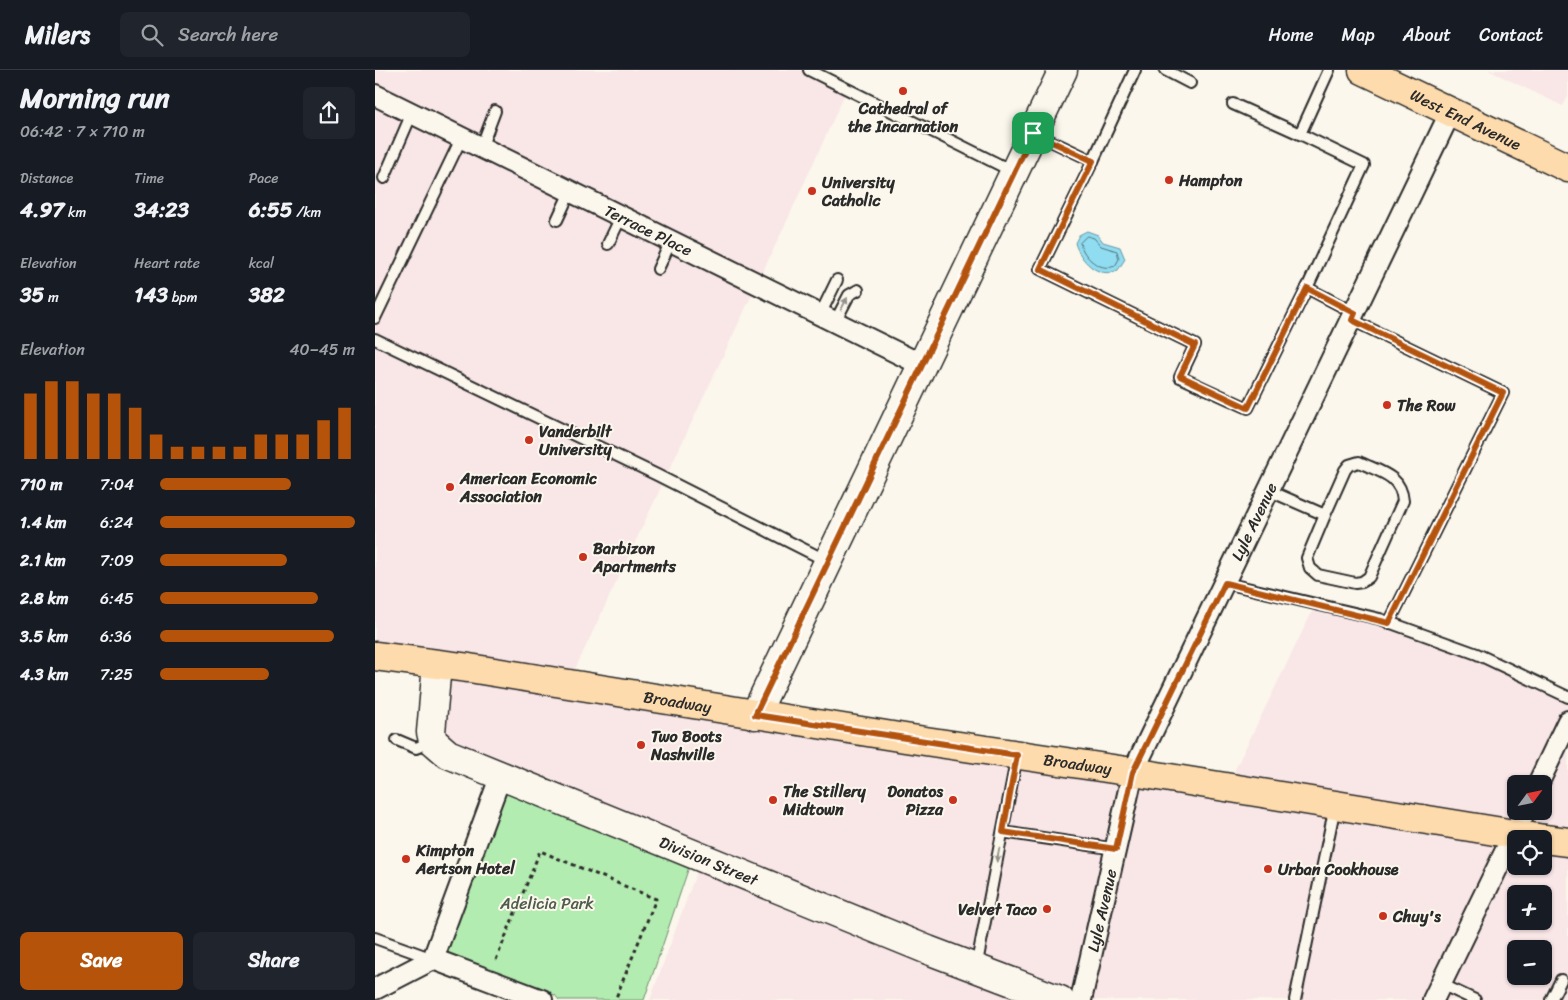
<!DOCTYPE html>
<html lang="en">
<head>
<meta charset="utf-8">
<style>
	body { margin:0; font-family:Sriracha,sans-serif; background:#20242c; color:#f1f3f6; height:100vh; display:flex; flex-direction:column; font-size:19px; white-space:nowrap }
	* { box-sizing:border-box; margin:0 }
	p { font-size:16px; color:#9ea1a6 }
	.icon { flex:none; width:28px; height:28px; fill:none; stroke:currentColor; stroke-width:2; stroke-linecap:round; stroke-linejoin:round }
	.map { position:relative; flex:1; overflow:hidden }
	.side { display:flex; flex-direction:column; background:#171b24; width:375px }
	.side>* { flex:none }
	.needle { width:32px; rotate:57deg }
	.buttons { position:absolute; left:1132px; top:705px; display:grid; gap:10px }
	.buttons a { display:grid; place-items:center; width:45px; height:45px; border-radius:8px; background:#171b24; box-shadow:0 1px 4px #0004; font-size:25px }
	.pin { position:absolute; display:grid; place-items:center; width:42px; height:42px; color:#fff; margin:-21px; border-radius:10px; box-shadow:0 2px 8px #0006 }
	.round { display:grid; place-items:center; flex:none; width:52px; height:52px; border-radius:8px; background:#20242c }
	.head { display:flex; align-items:center; justify-content:space-between; height:85px; padding:0 20px }
	h1 { font-size:28px; font-weight:800; line-height:38px }
	.stats { display:grid; grid-template-columns:repeat(3,1fr); gap:8px; height:85px; padding:5px 20px }
	.stats div { display:grid; align-content:center }
	.stats b { font-size:21px; font-weight:800 }
	.stats small { font-size:14px; font-weight:400 }
	.stats p { font-size:14px }
	.chart { height:140px; padding:10px 20px }
	.chart p { display:flex; justify-content:space-between }
	.chart svg { width:100%; height:90px; margin-top:5px; stroke:#b45309; stroke-width:6 }
	.cta { display:flex; gap:10px; margin-top:auto; padding:10px 20px }
	.cta a { flex:1; height:58px; border-radius:8px; background:#b45309; color:#fff; font-size:20px; font-weight:800; line-height:58px; text-align:center }
	.cta a+a { background:#20242c; color:#f1f3f6 }
	ul { padding:0 20px; list-style:none; font-size:16px }
	li { display:grid; grid-template-columns:80px 60px 1fr; align-items:center; height:38px }
	li i { height:12px; border-radius:6px; background:#b45309 }
	header { display:flex; align-items:center; gap:30px; box-sizing:border-box; height:70px; padding:0 25px; background:#171b24; border-bottom:1px solid #363941 }
	header strong { font-size:24px }
	nav { display:flex; gap:28px; margin-inline-start:auto; font-size:18px }
	.search { width:350px; height:45px; background:#20242c; display:flex; align-items:center; gap:12px; box-sizing:border-box; padding:0 18px; border-radius:8px; color:#9ea1a6; font-size:19px }
	main { display:flex; flex:1; min-height:0 }
	.map>svg:first-child { display:block }
	.built { fill:#f9e6e7; fill-rule:evenodd }
	.green { fill:#b3ecb0; stroke:#6f8c6e }
	.water { fill:#90dcf1; stroke:#6895a2 }
	.lines { fill:none; stroke-linecap:round; stroke-linejoin:round }
	.shore { stroke:#53727a; stroke-width:1 }
	.lane-casing { stroke:#2b2b2b; stroke-width:14 }
	.street-casing { stroke:#2b2b2b; stroke-width:24 }
	.secondary-casing { stroke:#2b2b2b; stroke-width:31 }
	.primary-casing { stroke:#2b2b2b; stroke-width:31 }
	.path { stroke:#2b2b2b; stroke-width:3; stroke-dasharray:4 4; stroke-linecap:butt }
	.lane { stroke:#fbf7ec; stroke-width:10 }
	.street { stroke:#fbf7ec; stroke-width:20 }
	.secondary { stroke:#fbf7ec; stroke-width:28 }
	.primary { stroke:#fedbac; stroke-width:28 }
	.oneway { fill:#93918c }
	.route-casing { stroke:#fff; stroke-width:10 }
	.route { stroke:#b45309; stroke-width:6 }
	.poi-dot { fill:#c8321e; stroke:#fbf7ec; stroke-width:2 }
	.labels { text-anchor:middle; stroke-width:4; stroke-linejoin:round; paint-order:stroke }
	.poi-label { font-size:16px; font-weight:bold; fill:#2b2b2b; stroke:#fbf7ec; text-anchor:start }
	.street-label { font-size:16px; fill:#2b2b2b; stroke:#fbf7ec }
	.park-label { font-size:16px; fill:#4d5b4c; stroke:#fbf7ec }
</style>
</head>
<body>
<header>
<strong>Milers</strong>
<div class="search"><svg class="icon" aria-label="search" viewBox="0 0 24 24"><circle cx="10" cy="10" r="6"/><path d="M15 15l6 6"/></svg>Search here</div>
<nav><a>Home</a><a>Map</a><a>About</a><a>Contact</a></nav>
</header>
<main>
<section class="side">
<div class="head"><div><h1>Morning run</h1><p>06:42 · 7 × 710 m</p></div><a class="round"><svg class="icon" aria-label="share" viewBox="0 0 24 24"><path d="M12 15V3M7 8l5-5 5 5M5 13v7h14v-7"/></svg></a></div>
<div class="stats">
<div><p>Distance</p><b>4.97<small> km</small></b></div>
<div><p>Time</p><b>34:23</b></div>
<div><p>Pace</p><b>6:55<small> /km</small></b></div>
</div>
<div class="stats">
<div><p>Elevation</p><b>35<small> m</small></b></div>
<div><p>Heart rate</p><b>143<small> bpm</small></b></div>
<div><p>kcal</p><b>382</b></div>
</div>
<div class="chart"><p><span>Elevation</span>40–45 m</p>
<svg viewBox="0 0 160 44" preserveAspectRatio="none"><path d="M5 44V12M15 44V6M25 44V6M35 44V12M45 44V12M55 44V19M65 44V32M75 44V38M85 44V38M95 44V38M105 44V38M115 44V32M125 44V32M135 44V32M145 44V25M155 44V19"/></svg>
</div>
<ul>
<li><b>710 m</b>7:04<i style="width:67%"></i></li>
<li><b>1.4 km</b>6:24<i style="width:100%"></i></li>
<li><b>2.1 km</b>7:09<i style="width:65%"></i></li>
<li><b>2.8 km</b>6:45<i style="width:81%"></i></li>
<li><b>3.5 km</b>6:36<i style="width:89%"></i></li>
<li><b>4.3 km</b>7:25<i style="width:56%"></i></li>
</ul>
<div class="cta"><a>Save</a><a>Share</a></div>
</section>
<div class="map">
<svg width="1193" height="930" viewBox="0 0 1193 930">
	<rect width="100%" height="100%" fill="#fbf7ec"/>
	<filter id="ink" filterUnits="userSpaceOnUse"><feTurbulence type="fractalNoise" baseFrequency=".02" numOctaves="2"/><feDisplacementMap in="SourceGraphic" scale="10" xChannelSelector="R" yChannelSelector="G"/><feConvolveMatrix kernelMatrix="1 2 1 2 8 2 1 2 1" color-interpolation-filters="sRGB"/></filter>
	<g filter="url(#ink)">
		<!-- built -->
		<g class="built">
			<path d="M 0,0 L 435,0 L 472,19 L 416,142 L 193,614 L 851,718 L 941,534 L 1005,549 L 1193,627 L 1193,930 L 275,930 L 327,787 L 65,678 L 62,595 L 0,582 ZM 1141,714 L 1169,714 L 1169,741 L 1141,741 ZM 1141,769 L 1169,769 L 1169,796 L 1141,796 ZM 1141,824 L 1169,824 L 1169,851 L 1141,851 ZM 1141,879 L 1169,879 L 1169,906 L 1141,906 Z"/>
			<polygon points="1113,0 1193,0 1193,26 1188,36"/>
		</g>
		<!-- green -->
		<polygon class="green" points="121,719 314,797 269,930 184,930 180,925 58,889"/>
		<!-- water -->
		<path class="water" d="M 712,161 L 723,165 L 728,172 L 745,177 L 750,189 L 743,200 C 723,210 705,190 700,173 L 704,165 Z"/>
		<g class="lines">
			<!-- shore -->
			<path class="shore" d="M 712,166 L 719,168 L 726,176 L 742,181 L 744,189 L 740,196 C 725,202 709,188 705,173 Z"/>
			<defs>
				<g id="lane">
					<polyline points="434,0 639,102"/>
					<polyline points="790,0 815,13"/>
					<polyline points="954,0 925,64 989,95 932,218 980,243"/>
					<polyline points="858,34 925,64"/>
					<polyline points="659,63 718,91 760,0"/>
					<polyline points="106,78 120,41"/>
					<polyline points="718,91 665,199 820,275 805,307 873,338 932,218"/>
					<polyline points="9,108 37,43"/>
					<polyline points="182,150 195,122"/>
					<polyline points="233,174 246,147"/>
					<polyline points="283,199 296,171"/>
					<polyline points="445,245 462,210"/>
					<polyline points="0,248 86,69"/>
					<polyline points="977,250 1128,323 1014,553"/>
					<polyline points="460,252 474,225 483,220"/>
					<polyline points="0,269 282,405 452,491"/>
					<path d="M 895,421 L 950,445 L 970,400 L 974,395 L 984,392 C 1005,402 1026,405 1028,431 L 994,507 L 987,512 L 980,513 L 943,505 L 935,498 L 932,488 L 950,445"/>
					<polyline points="850,513 1005,549 1102,584 1193,627"/>
					<polyline points="22,670 41,678 58,671"/>
					<polyline points="628,762 741,779"/>
					<polyline points="0,868 58,889"/>
					<polyline points="601,898 642,686"/>
					<polyline points="1066,914 1100,930"/>
					<polyline points="920,930 960,736"/>
					<polyline points="1176,930 1186,910"/>
				</g>
				<g id="street">
					<path id="s1" d="M 0,25 L 547,295"/>
					<polyline points="1163,714 1193,651"/>
					<polyline points="58,889 167,930"/>
					<polyline points="0,919 58,889 126,705"/>
					<path id="s2" d="M 706,930 L 758,702 L 1075,43"/>
					<polyline points="1058,930 1150,741"/>
				</g>
				<g id="secondary">
					<path id="s3" d="M 62,595 L 56,662 L 58,671 L 73,684 L 553,880 L 685,930"/>
					<polyline points="380,645 688,0"/>
				</g>
				<g id="primary">
					<path id="s4" d="M 988,0 L 1193,98"/>
					<path id="s5" d="M 0,586 L 94,598 L 530,668 L 758,702 L 1169,769"/>
					<polyline points="1169,769 1193,772"/>
				</g>
			</defs>
			<!-- lane casing -->
			<use href="#lane" class="lane-casing"/>
			<!-- street casing -->
			<use href="#street" class="street-casing"/>
			<!-- secondary casing -->
			<use href="#secondary" class="secondary-casing"/>
			<!-- primary casing -->
			<use href="#primary" class="primary-casing"/>
			<!-- path -->
			<polyline class="path" points="121,890 165,781 281,829 240,930"/>
			<!-- lane -->
			<use href="#lane" class="lane"/>
			<!-- street -->
			<use href="#street" class="street"/>
			<!-- secondary -->
			<use href="#secondary" class="secondary"/>
			<!-- primary -->
			<use href="#primary" class="primary"/>
		</g>
		<!-- one-way arrows -->
		<defs><path id="oneway-solid" d="M-6-.8H1V-3.2L6.5 0L1 3.2V.8H-6Z" transform="scale(1.25)"/></defs>
		<g class="oneway">
			<use href="#oneway-solid" transform="translate(469 234) rotate(-62)"/>
			<use href="#oneway-solid" transform="translate(623 785) rotate(101)"/>
		</g>
	</g>
	<g class="lines" filter="url(#ink)">
		<defs>
			<polygon id="route" points="658,63 718,91 665,199 820,275 805,306 873,338 932,218 980,243 977,250 1128,323 1014,553 850,513 758,702 741,779 628,762 642,685 380,645"/>
		</defs>
		<!-- route casing -->
		<use href="#route" class="route-casing"/>
		<!-- route -->
		<use href="#route" class="route"/>
	</g>
	<!-- markers -->
	<g class="poi-dot">
		<circle cx="528" cy="21" r="5"/>
		<circle cx="794" cy="110" r="5"/>
		<circle cx="437" cy="121" r="5"/>
		<circle cx="1012" cy="335" r="5"/>
		<circle cx="154" cy="370" r="5"/>
		<circle cx="75" cy="417" r="5"/>
		<circle cx="208" cy="487" r="5"/>
		<circle cx="266" cy="675" r="5"/>
		<circle cx="398" cy="730" r="5"/>
		<circle cx="578" cy="730" r="5"/>
		<circle cx="31" cy="789" r="5"/>
		<circle cx="893" cy="799" r="5"/>
		<circle cx="672" cy="839" r="5"/>
		<circle cx="1008" cy="846" r="5"/>
	</g>
	<g class="labels">
		<!-- poi labels -->
		<g class="poi-label">
			<text x="528" y="44" text-anchor="middle">Cathedral of<tspan x="528" dy="18">the Incarnation</tspan></text>
			<text x="804" y="116">Hampton</text>
			<text x="447" y="118">University<tspan x="447" dy="18">Catholic</tspan></text>
			<text x="1022" y="341">The Row</text>
			<text x="164" y="367">Vanderbilt<tspan x="164" dy="18">University</tspan></text>
			<text x="85" y="414">American Economic<tspan x="85" dy="18">Association</tspan></text>
			<text x="218" y="484">Barbizon<tspan x="218" dy="18">Apartments</tspan></text>
			<text x="276" y="672">Two Boots<tspan x="276" dy="18">Nashville</tspan></text>
			<text x="408" y="727">The Stillery<tspan x="408" dy="18">Midtown</tspan></text>
			<text x="568" y="727" text-anchor="end">Donatos<tspan x="568" dy="18">Pizza</tspan></text>
			<text x="41" y="786">Kimpton<tspan x="41" dy="18">Aertson Hotel</tspan></text>
			<text x="903" y="805">Urban Cookhouse</text>
			<text x="662" y="845" text-anchor="end">Velvet Taco</text>
			<text x="1018" y="852">Chuy's</text>
		</g>
		<!-- street labels -->
		<g class="street-label">
			<text dy="6" stroke="none"><textPath href="#s4" startOffset="114">West End Avenue</textPath></text>
			<text dy="6" stroke="none"><textPath href="#s1" startOffset="305">Terrace Place</textPath></text>
			<text dy="6" stroke="none"><textPath href="#s2" startOffset="512">Lyle Avenue</textPath></text>
			<text dy="6" stroke="none"><textPath href="#s5" startOffset="306">Broadway</textPath></text>
			<text dy="6" stroke="none"><textPath href="#s5" startOffset="711">Broadway</textPath></text>
			<text dy="6" stroke="none"><textPath href="#s3" startOffset="378">Division Street</textPath></text>
			<text dy="6" stroke="none"><textPath href="#s2" startOffset="92">Lyle Avenue</textPath></text>
		</g>
		<!-- park labels -->
		<g class="park-label">
			<text x="172" y="839">Adelicia Park</text>
		</g>
	</g>
</svg>
<div class="buttons">
<a><svg class="needle" viewBox="-14 -14 28 28"><path d="M0-13l5 13h-10z" fill="#e53935"/><path d="M0 13l5-13h-10z" fill="#9ea1a6"/></svg></a>
<a><svg class="icon" aria-label="locate" viewBox="0 0 24 24"><circle cx="12" cy="12" r="6"/><path d="M12 2v4M12 18v4M2 12h4M18 12h4"/></svg></a>
<a>+</a>
<a>−</a>
</div>
<div class="pin" style="left:658px;top:63px;background:#1e9e55"><svg class="icon" aria-label="arrive" viewBox="0 0 24 24"><path d="M6 21V4h12l-3 4 3 4H6"/></svg></div>
</div>
</main>
</body>
</html>
